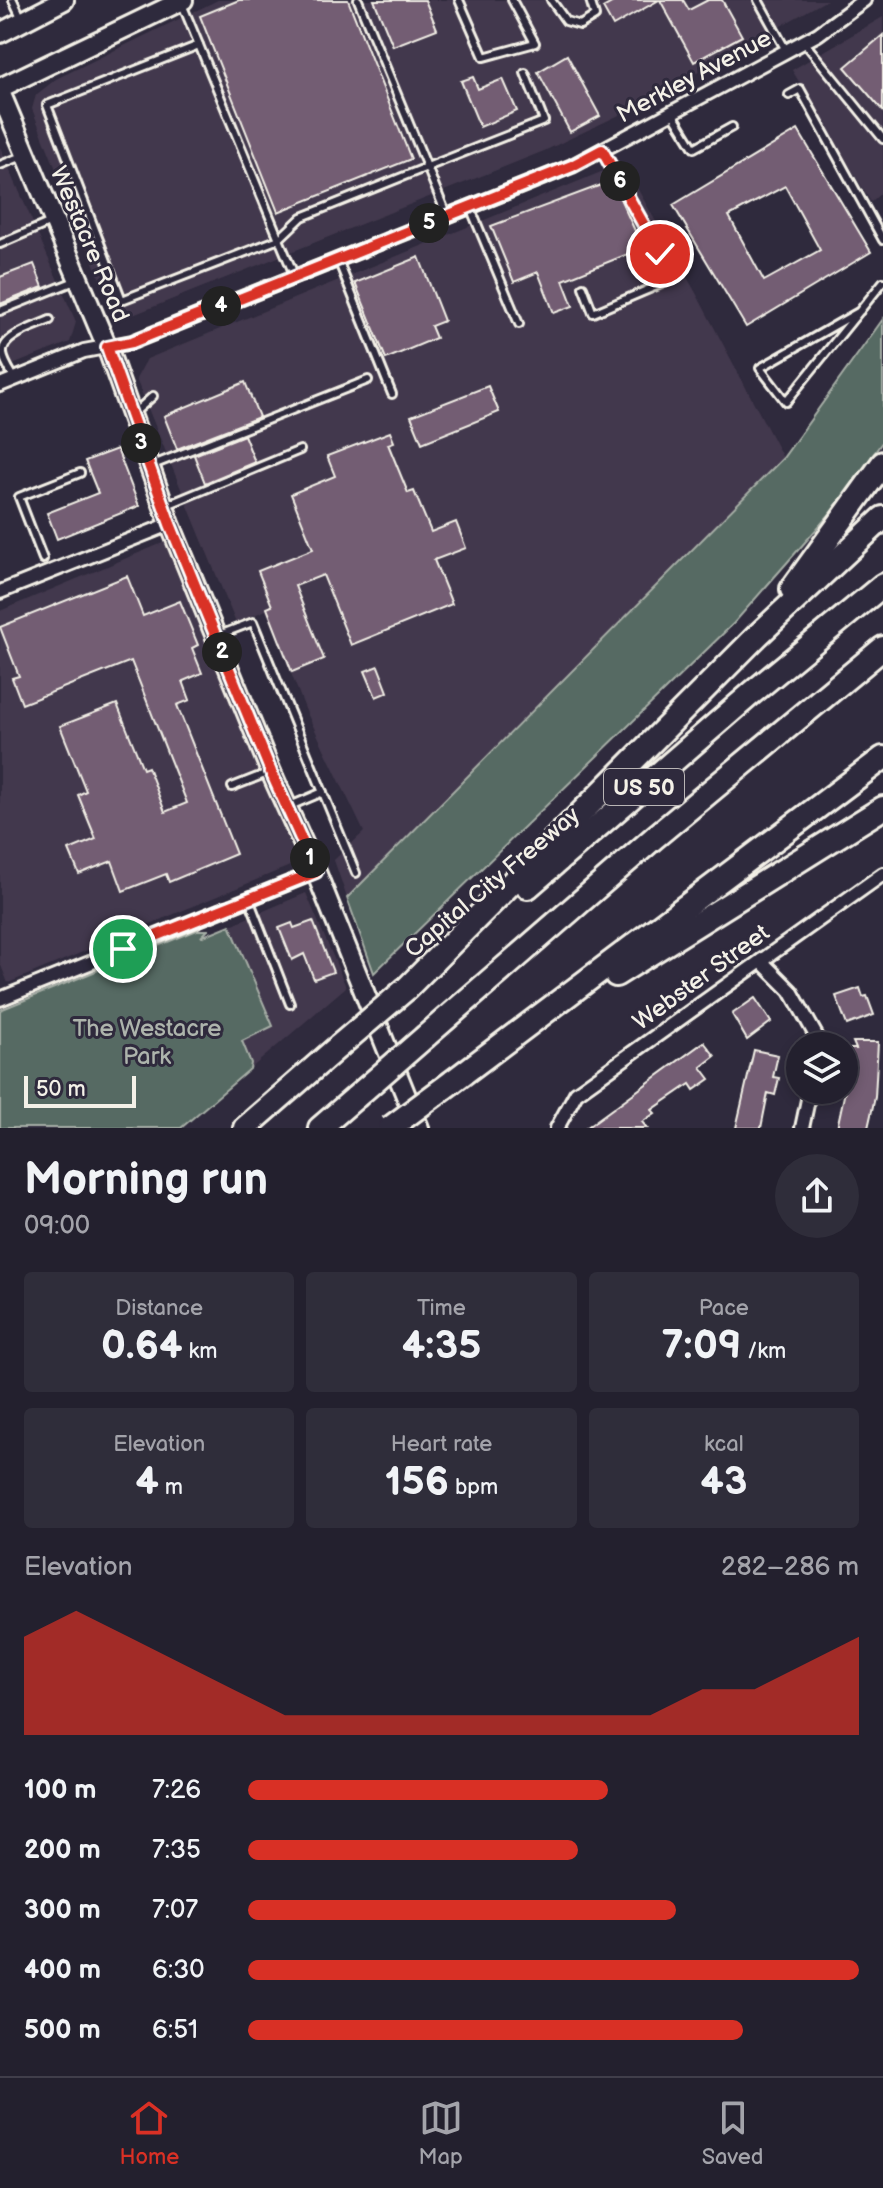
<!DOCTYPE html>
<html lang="en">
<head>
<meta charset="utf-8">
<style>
	body { margin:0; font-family:"Balsamiq Sans",sans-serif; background:#2f2d3a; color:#f1f3f6; height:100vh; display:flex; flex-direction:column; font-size:30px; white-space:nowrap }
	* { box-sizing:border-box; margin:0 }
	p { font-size:26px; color:#a3a3aa }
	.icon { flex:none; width:44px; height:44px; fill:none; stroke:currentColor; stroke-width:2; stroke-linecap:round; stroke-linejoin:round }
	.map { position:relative; height:1128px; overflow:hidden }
	.details { display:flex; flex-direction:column; background:#23202e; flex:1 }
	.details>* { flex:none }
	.tools { position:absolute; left:786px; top:1032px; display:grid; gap:16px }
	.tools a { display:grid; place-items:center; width:72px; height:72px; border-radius:50%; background:#23202e; box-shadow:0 4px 12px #0003,0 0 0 2px #403e4a; font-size:40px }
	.scale { position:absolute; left:24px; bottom:20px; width:112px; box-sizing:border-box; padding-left:8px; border:4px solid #f4f1e8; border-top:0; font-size:22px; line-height:28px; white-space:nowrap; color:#f4f1e8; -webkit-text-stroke:6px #2f2a3d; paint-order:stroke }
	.pin { position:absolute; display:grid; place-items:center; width:68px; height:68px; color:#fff; margin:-34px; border:4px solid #fff; border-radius:50%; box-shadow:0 2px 8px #0007 }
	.km { position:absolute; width:40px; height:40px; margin:-20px; border-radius:50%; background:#222; color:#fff; font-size:22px; line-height:40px; text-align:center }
	.round { display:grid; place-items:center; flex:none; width:84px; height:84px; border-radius:42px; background:#2f2d3a }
	.head { display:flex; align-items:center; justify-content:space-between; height:136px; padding:0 24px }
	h1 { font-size:44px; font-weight:700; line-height:60px }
	.figures { display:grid; grid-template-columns:repeat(3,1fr); gap:12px; height:136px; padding:8px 24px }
	.figures div { display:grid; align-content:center; border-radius:8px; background:#2f2d3a; text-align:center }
	.figures b { font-size:40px; font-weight:700 }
	.figures small { font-size:22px; font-weight:400 }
	.figures p { font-size:22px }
	.chart { height:224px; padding:16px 24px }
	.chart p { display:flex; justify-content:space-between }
	.chart svg { width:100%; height:144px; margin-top:8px; fill:#d93025; opacity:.7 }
	ul { padding:0 24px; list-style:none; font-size:26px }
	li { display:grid; grid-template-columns:128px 96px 1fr; align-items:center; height:60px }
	li i { height:20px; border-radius:10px; background:#d93025 }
	.dock { display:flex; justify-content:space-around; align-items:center; height:112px; border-top:2px solid #403e4a; background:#23202e; font-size:22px; color:#a3a3aa }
	.dock a { display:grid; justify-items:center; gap:4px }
	.dock .current { color:#d93025 }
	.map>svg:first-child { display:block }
	.built { fill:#43394d }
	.green { fill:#576a63; stroke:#a6aea6; stroke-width:2 }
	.building { fill:#735d73; stroke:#f4f1e8; stroke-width:2; fill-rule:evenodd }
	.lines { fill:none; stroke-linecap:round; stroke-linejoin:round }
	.lane-casing { stroke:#f4f1e8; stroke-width:12 }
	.street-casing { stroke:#f4f1e8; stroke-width:18 }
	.secondary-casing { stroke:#f4f1e8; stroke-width:24 }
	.highway-casing { stroke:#f4f1e8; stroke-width:28 }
	.lane { stroke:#2f2a3d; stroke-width:6 }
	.street { stroke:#2f2a3d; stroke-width:12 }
	.secondary { stroke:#2f2a3d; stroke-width:18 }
	.highway { stroke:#2f2a3d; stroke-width:22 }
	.highway-bridge-casing { stroke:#f4f1e8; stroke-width:28; stroke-linecap:butt }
	.highway-bridge { stroke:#2f2a3d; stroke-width:22 }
	.route-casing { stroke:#fff; stroke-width:16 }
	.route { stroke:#d93025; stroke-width:10 }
	.labels { text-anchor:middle; stroke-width:6; stroke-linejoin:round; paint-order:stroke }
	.shield { fill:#2f2a3d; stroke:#b9b5b5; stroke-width:2 }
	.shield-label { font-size:22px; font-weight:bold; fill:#f4f1e8 }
	.street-label { font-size:24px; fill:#f4f1e8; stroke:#2f2a3d }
	.park-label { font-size:24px; fill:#adb4ac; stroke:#2f2a3d }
</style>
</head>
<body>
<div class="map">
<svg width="883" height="1128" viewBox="0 0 883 1128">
	<rect width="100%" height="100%" fill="#2f2a3d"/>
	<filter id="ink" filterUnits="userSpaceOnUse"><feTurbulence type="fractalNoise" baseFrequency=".0125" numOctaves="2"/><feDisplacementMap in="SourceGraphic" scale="16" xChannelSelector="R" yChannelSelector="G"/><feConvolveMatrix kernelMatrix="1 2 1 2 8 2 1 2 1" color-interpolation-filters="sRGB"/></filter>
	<g filter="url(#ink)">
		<!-- built -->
		<g class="built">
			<polygon points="218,0 827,0 638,106 544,151 128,317 111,307 32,109 36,95 56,79"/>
			<polygon points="883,17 883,191 871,202 792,70"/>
			<polygon points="0,147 76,322 70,342 0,370"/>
			<polygon points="623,163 697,295 783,458 347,898 334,860 364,832 306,711 266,610 236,623 136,379 147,359"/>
			<polygon points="165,542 297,863 8,983 0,963 0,611"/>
			<polygon points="306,893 346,987 250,1069 198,939"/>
		</g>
		<!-- green -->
		<g class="green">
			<polygon points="883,319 883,441 828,516 734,623 374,973 347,898 783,458"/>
			<polygon points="230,925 273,1026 242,1041 251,1063 250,1069 181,1128 0,1128 0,1010 197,930 208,930 201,937"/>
		</g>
		<!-- building -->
		<g class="building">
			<polygon points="239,0 348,0 411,159 278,212 200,16"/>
			<polygon points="374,0 425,0 437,29 393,46"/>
			<polygon points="617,0 659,0 613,26 603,8"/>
			<polygon points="660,0 683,0 689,10 708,0 722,0 742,36 694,62"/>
			<polygon points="883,35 883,111 845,67"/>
			<polygon points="567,55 600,116 570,132 538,72"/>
			<polygon points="473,77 478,89 503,79 517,111 480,127 461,81"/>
			<path d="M 798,130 L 871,252 L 746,327 L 673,205 ZM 785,186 L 820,250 L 764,281 L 729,216 Z"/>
			<polygon points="612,181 643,248 563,280 573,306 554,313 538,272 514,282 491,226"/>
			<polygon points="419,257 444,321 431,326 436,338 386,359 355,283"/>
			<polygon points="34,264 43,287 0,304 0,277"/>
			<polygon points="245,382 259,417 177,449 164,416"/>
			<polygon points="488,386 499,412 422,443 411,416"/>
			<polygon points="390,432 394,442 388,444 408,493 414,491 431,532 456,522 466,548 434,560 452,604 351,645 323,575 295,586 324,659 292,672 267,608 272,606 258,571 313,549 291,494 335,476 327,456"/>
			<polygon points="244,435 255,462 205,483 194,455"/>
			<polygon points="117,449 139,506 57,539 47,513 98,493 85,461"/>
			<polygon points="127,576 143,616 180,601 198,645 192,648 202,673 183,681 190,700 177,705 236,854 169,882 166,874 123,891 112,861 79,874 69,850 96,839 78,795 86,791 60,726 117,704 143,769 148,767 165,812 187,803 131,661 22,704 12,678 19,676 0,627"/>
			<polygon points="378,666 388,692 376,697 365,671"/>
			<polygon points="313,921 333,972 314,979 304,954 292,960 279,928 292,923 294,928"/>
			<polygon points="860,988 863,997 867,996 874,1015 847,1025 836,996"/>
			<polygon points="755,998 771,1022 747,1040 732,1014"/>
			<polygon points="704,1042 715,1056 701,1067 710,1079 694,1090 690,1084 652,1110 655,1113 642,1122 647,1128 586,1128"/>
			<polygon points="853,1042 878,1042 875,1097 868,1128 837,1128 850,1068 850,1049 856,1049"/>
			<polygon points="754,1050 778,1055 773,1077 779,1078 775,1095 768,1093 761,1128 736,1128"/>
		</g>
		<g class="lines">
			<defs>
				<g id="lane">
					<polyline points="13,0 21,17"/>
					<polyline points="459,0 484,57 535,43 512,0"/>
					<polyline points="551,0 566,21 580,25 595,16 590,0"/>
					<polyline points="758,0 787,52"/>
					<polyline points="182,4 199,45 47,105 122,300 279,239 295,277"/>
					<polyline points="804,42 883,139"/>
					<polyline points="199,45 279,239 302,217 427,167 358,0"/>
					<polyline points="789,95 800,89 883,240"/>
					<polyline points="673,114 694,148 732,127"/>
					<polyline points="0,165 23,156"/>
					<polyline points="470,207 519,324"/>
					<polyline points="447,216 427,167 544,121 525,73"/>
					<polyline points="0,244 51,222"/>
					<polyline points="338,260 392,394"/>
					<polyline points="583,287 593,313 673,279 602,150"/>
					<polyline points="0,311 75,281"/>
					<polyline points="860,311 760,368 786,402 883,282"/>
					<path d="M 15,379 C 11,372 4,362 3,354 C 0,336 37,326 50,320"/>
					<polyline points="134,413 153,396"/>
					<polyline points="153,465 368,380"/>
					<polyline points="167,505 300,450"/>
					<polyline points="43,559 19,497 80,473"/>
					<polyline points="219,635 253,622 356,873"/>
					<polyline points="232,787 270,772"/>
					<polyline points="290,806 323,792"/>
					<polyline points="249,899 290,1004"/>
				</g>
				<g id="street">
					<polyline points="0,385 84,351 132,342 572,166 818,34 864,0"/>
					<polyline points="0,592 170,524"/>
					<polyline points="761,961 791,991 819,1041 818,1046"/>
					<polyline points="0,999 316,872"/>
					<polyline points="557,1128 576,1093 883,874"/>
					<polyline points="802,1128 810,1090"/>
				</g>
				<g id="secondary">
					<polyline points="0,33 64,0"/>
					<polyline points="0,88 183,0"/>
					<polyline points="0,92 107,347 170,524 271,772 316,872 419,1128"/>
				</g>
				<g id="highway">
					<polyline points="792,589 883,463"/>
					<polyline points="528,887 752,693 883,585"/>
					<polyline points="616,975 883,808"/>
					<polyline points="406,989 758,635 883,518"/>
					<polyline points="426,1036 655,837 883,648"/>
					<polyline points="452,1082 883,758"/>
					<polyline points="245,1128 339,1046"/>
					<polyline points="320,1128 356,1097"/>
				</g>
			</defs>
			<!-- lane casing -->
			<use href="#lane" class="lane-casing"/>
			<!-- street casing -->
			<use href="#street" class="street-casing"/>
			<!-- secondary casing -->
			<use href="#secondary" class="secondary-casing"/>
			<!-- highway casing -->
			<use href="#highway" class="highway-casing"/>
			<!-- lane -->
			<use href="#lane" class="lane"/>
			<!-- street -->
			<use href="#street" class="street"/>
			<!-- secondary -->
			<use href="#secondary" class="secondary"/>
			<!-- highway -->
			<use href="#highway" class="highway"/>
			<defs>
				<g id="highway-bridge">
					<polyline points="339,1046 406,989"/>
					<polyline points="356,1097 426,1036"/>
					<polyline points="390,1128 452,1082"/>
				</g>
			</defs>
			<!-- highway-bridge casing -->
			<use href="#highway-bridge" class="highway-bridge-casing"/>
			<!-- highway-bridge -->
			<use href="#highway-bridge" class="highway-bridge"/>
		</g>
	</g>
	<g class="lines" filter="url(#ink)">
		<defs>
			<polyline id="route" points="123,949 316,872 271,772 170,524 107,347 132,342 572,166 602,150 660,254"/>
		</defs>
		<!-- route casing -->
		<use href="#route" class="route-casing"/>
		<!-- route -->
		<use href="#route" class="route"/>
	</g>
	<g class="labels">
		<!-- shield labels -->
		<rect class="shield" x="604" y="769" width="80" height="36" rx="6"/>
		<g class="shield-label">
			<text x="644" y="795">US 50</text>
		</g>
		<!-- street labels -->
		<g class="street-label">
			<text transform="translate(694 76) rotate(-28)" y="8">Merkley Avenue</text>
			<text transform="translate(90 244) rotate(67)" y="8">Westacre Road</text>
			<text transform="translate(492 882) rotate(-40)" y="8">Capital City Freeway</text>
			<text transform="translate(701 977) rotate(-36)" y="8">Webster Street</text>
		</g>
		<!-- park labels -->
		<g class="park-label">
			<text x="147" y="1036">The Westacre<tspan x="147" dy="28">Park</tspan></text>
		</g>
	</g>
</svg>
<div class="tools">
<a><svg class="icon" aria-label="layers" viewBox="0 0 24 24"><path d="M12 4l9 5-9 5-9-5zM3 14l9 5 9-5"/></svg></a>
</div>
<div class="scale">50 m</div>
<div class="pin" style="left:123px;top:949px;background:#1e9e55"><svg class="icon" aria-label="arrive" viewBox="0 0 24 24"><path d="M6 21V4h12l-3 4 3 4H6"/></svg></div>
<div class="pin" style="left:660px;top:254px;background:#d93025"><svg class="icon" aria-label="check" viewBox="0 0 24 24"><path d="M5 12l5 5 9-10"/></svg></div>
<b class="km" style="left:310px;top:858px">1</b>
<b class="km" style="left:222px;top:652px">2</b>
<b class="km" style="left:141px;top:443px">3</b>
<b class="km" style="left:221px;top:306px">4</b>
<b class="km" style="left:429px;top:223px">5</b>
<b class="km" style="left:620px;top:181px">6</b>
</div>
<section class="details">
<div class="head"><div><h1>Morning run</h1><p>09:00</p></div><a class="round"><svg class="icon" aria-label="share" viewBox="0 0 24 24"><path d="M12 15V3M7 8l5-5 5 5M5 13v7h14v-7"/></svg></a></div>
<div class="figures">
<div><p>Distance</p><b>0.64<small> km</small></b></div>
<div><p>Time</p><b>4:35</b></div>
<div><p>Pace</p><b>7:09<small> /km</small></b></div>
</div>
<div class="figures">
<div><p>Elevation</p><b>4<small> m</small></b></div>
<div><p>Heart rate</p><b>156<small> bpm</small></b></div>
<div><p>kcal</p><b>43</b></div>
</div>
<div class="chart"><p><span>Elevation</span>282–286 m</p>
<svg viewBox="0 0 160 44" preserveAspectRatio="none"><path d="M0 44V14L10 6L20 14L30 22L40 30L50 38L60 38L70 38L80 38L90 38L100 38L110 38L120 38L130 30L140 30L150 22L160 14V44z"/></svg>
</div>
<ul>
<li><b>100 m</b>7:26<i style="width:59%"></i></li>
<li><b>200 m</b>7:35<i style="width:54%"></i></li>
<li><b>300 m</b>7:07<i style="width:70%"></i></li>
<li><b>400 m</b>6:30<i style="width:100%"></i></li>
<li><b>500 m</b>6:51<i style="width:81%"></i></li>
</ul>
</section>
<nav class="dock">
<a class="current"><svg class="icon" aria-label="home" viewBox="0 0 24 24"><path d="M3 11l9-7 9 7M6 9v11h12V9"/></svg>Home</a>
<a><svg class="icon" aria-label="map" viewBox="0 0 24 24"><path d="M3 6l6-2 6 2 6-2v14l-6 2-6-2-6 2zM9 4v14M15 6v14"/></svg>Map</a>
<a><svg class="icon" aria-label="saved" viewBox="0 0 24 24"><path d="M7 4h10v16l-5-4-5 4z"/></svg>Saved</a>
</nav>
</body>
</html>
